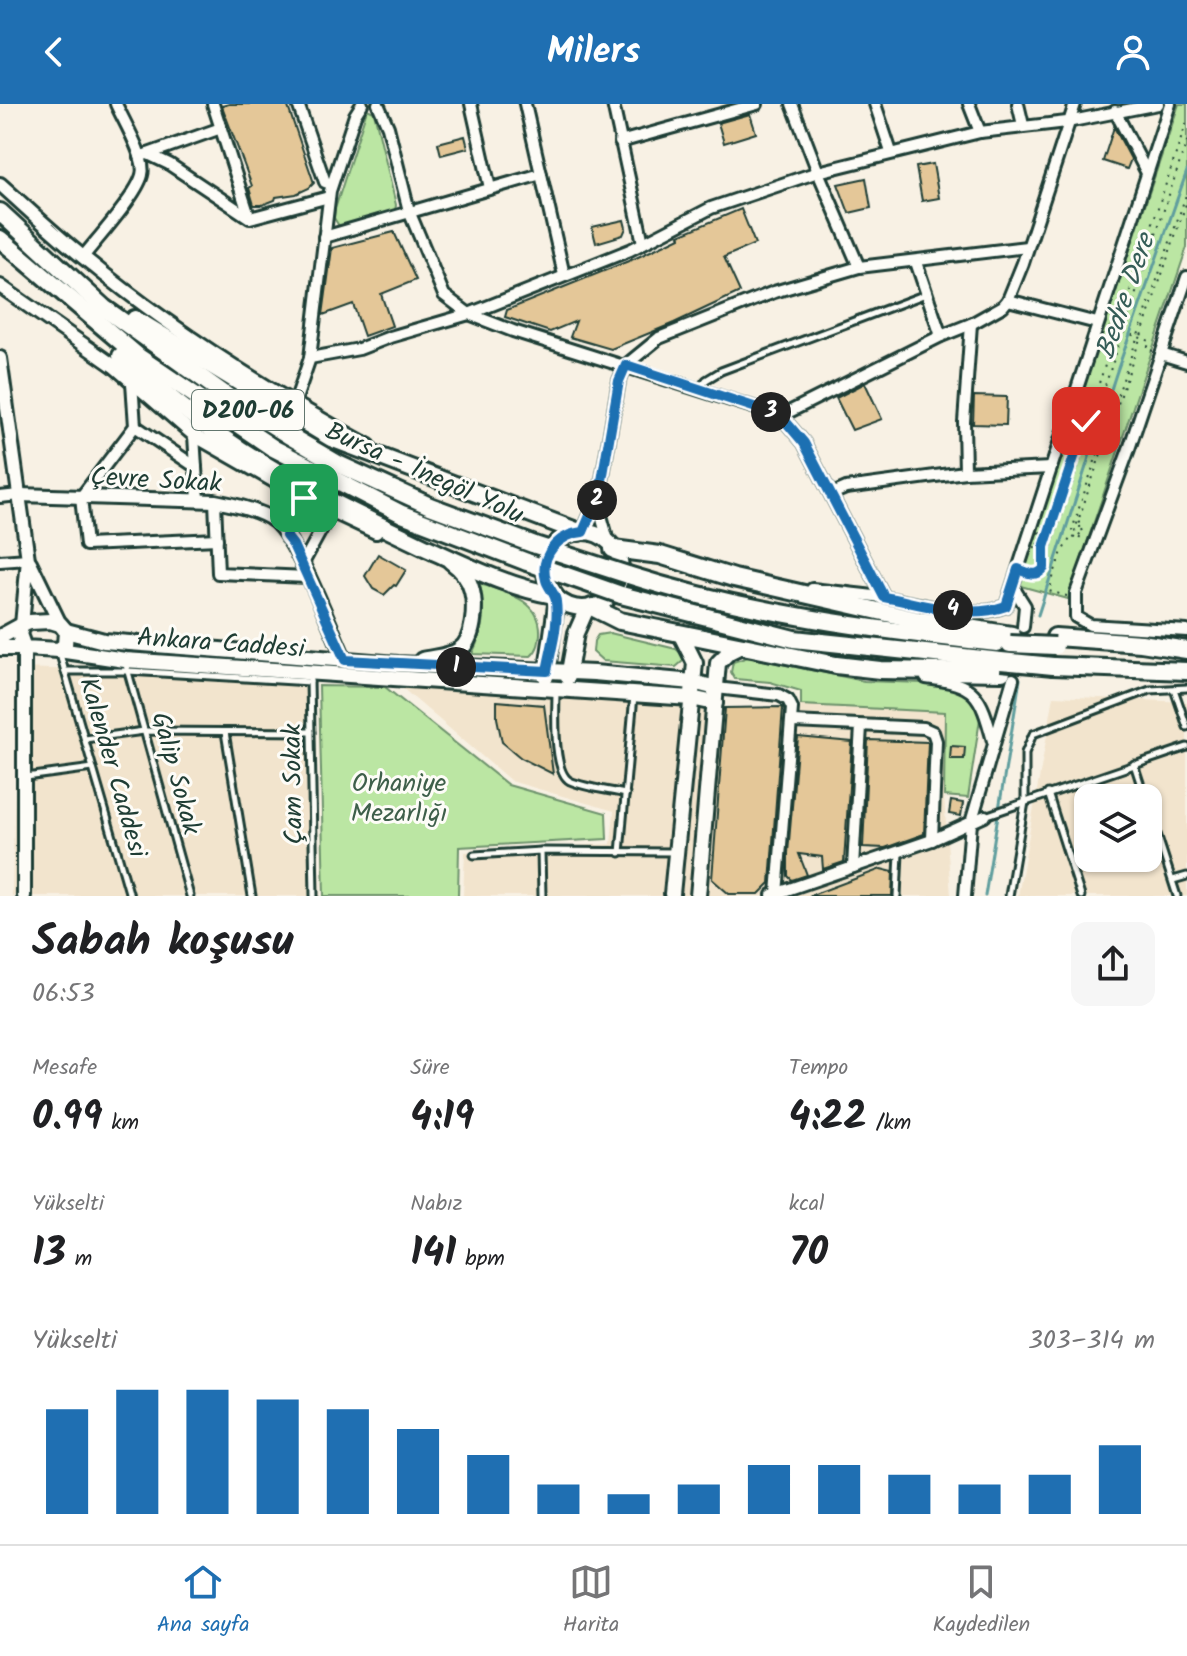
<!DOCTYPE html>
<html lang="tr">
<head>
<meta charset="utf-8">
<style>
	body { margin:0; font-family:Kalam,sans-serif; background:#f6f6f6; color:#202124; height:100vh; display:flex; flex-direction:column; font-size:30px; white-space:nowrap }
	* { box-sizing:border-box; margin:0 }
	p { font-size:26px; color:#757577 }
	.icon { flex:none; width:44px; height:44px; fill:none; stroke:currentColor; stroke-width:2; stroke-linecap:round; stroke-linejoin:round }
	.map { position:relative; height:792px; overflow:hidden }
	.side { display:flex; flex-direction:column; background:#fff; flex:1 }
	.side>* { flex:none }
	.controls { position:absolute; left:1074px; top:680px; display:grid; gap:16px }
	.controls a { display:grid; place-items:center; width:88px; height:88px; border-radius:16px; background:#fff; box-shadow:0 2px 6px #0004; font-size:40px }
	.pin { position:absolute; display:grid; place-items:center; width:68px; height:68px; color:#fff; margin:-34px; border-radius:16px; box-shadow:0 4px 12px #0006 }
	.km { position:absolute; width:40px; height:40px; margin:-20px; border-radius:50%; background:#222; color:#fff; font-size:22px; line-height:40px; text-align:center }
	.round { display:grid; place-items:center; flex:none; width:84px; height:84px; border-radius:16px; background:#f6f6f6 }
	.headline { display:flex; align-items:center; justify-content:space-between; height:136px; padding:0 32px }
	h1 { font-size:44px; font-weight:600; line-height:60px }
	.stats { display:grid; grid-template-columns:repeat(3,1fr); gap:12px; height:136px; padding:8px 32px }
	.stats div { display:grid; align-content:center }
	.stats b { font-size:40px; font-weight:600 }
	.stats small { font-size:22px; font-weight:400 }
	.stats p { font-size:22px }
	.chart { height:224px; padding:16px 32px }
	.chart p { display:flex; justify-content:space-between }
	.chart svg { width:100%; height:144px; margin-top:8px; stroke:#1f6fb2; stroke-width:6 }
	header { display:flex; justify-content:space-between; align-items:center; height:104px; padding:0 32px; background:#1f6fb2; color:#fff; font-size:36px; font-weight:600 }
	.tabs { display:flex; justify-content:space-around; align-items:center; height:112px; border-top:2px solid #e0e0e0; background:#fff; font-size:22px; color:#757577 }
	.tabs a { display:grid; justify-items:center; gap:4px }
	.tabs .active { color:#1f6fb2 }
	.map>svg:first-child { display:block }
	.built { fill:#f2e4cd; fill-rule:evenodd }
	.green { fill:#bbe6a3; stroke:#6d926c; stroke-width:2 }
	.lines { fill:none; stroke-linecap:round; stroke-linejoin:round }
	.stream { stroke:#609e9e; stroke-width:3 }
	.building { fill:#e4c798; stroke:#1f3d34; stroke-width:2 }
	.service-casing { stroke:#1f3d34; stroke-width:11 }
	.minor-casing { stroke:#1f3d34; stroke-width:16 }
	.tertiary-casing { stroke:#1f3d34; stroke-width:18 }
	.secondary-casing { stroke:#1f3d34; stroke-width:20 }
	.trunk-casing { stroke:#1f3d34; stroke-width:22 }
	.path { stroke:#1f3d34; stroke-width:2; stroke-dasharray:2 6; stroke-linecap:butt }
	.service { stroke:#fdfcf7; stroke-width:5 }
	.minor { stroke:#fdfcf7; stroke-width:10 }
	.tertiary { stroke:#fdfcf7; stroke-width:12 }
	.secondary { stroke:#fdfcf7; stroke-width:14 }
	.trunk { stroke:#fdfcf7; stroke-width:16 }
	.trunk-bridge-casing { stroke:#1f3d34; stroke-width:22; stroke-linecap:butt }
	.trunk-bridge { stroke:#fdfcf7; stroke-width:16 }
	.route-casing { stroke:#fff; stroke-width:16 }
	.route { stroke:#1f6fb2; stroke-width:10 }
	.labels { text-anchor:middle; stroke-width:6; stroke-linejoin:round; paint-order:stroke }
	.shield { fill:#fdfcf7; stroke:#62766e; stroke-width:2 }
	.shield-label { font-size:24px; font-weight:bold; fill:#1f3d34 }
	.street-label { font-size:26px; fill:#1f3d34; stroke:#fdfcf7 }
	.park-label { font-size:26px; fill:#3e5f4a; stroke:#fdfcf7 }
	.water-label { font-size:28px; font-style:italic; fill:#355d57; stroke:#fdfcf7 }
</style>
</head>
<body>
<header><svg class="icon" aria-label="back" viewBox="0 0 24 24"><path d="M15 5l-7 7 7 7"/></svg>Milers<svg class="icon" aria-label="person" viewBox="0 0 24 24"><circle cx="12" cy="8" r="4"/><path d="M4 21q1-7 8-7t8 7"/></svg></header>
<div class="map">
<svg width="1187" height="792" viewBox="0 0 1187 792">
	<rect width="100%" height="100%" fill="#f8f1e4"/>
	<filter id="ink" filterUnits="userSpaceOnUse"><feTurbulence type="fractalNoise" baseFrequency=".0125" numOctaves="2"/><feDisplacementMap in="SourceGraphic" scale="16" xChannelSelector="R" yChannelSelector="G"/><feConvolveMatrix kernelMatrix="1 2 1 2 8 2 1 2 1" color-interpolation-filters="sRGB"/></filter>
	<g filter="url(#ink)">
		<!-- built -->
		<g class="built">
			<polygon points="18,564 313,573 320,792 12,792"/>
			<polygon points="394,577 726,606 801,601 945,608 944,692 951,792 463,792 465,748 611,740 614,707 511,677"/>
			<path d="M 1054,592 L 1187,598 L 1187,792 L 1018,792 ZM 1088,694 L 1148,694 L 1148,754 L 1088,754 Z"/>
		</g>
		<!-- green -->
		<g class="green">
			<polygon points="1179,0 1187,0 1187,143 1068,495 1017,481"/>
			<polygon points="367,5 374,8 396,101 395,107 339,122 334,114 335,105"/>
			<path d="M 477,479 C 504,488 542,495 540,530 C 539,539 538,546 531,552 L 472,550 C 484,526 487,504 477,479 Z"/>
			<polygon points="610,529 676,545 683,551 683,557 676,563 603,557 593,548 594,537 598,531"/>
			<polygon points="748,553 864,577 954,580 975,600 980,615 968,694 944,692 945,608 801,601 801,587 770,578 735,575 731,568 733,558"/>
			<polygon points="319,582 385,583 508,681 606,709 607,735 459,743 458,792 324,792"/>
		</g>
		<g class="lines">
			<!-- stream -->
			<g class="stream">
				<polyline points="1038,511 1116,270 1187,67"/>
				<polyline points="985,792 1020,575"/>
			</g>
		</g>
		<!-- building -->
		<g class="building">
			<polygon points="229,0 287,0 314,79 309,84 296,90 276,93 275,96 262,101 254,101 249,84 252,82 222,2"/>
			<polygon points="750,10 756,29 724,39 718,19"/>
			<polygon points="1114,23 1131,55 1127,65 1103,57"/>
			<polygon points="465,32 468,44 441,51 438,39"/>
			<polygon points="933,60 939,94 922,97 916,63"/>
			<polygon points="866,74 871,104 849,109 838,80"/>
			<polygon points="741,105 755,140 724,153 740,188 674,219 611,245 570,233 576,217 550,228 505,213 507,206 636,154 680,133 679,131"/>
			<polygon points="624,116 626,124 623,131 596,139 592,123"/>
			<polygon points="394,128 416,176 381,190 392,222 364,232 353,200 323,211 332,144"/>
			<polygon points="865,279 882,315 852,326 836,294"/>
			<polygon points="974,292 1007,293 1006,321 973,320"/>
			<polygon points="378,450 406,466 396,482 394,481 384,491 373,485 365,472"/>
			<polygon points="497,597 544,601 553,670 521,654 502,638 497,614"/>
			<polygon points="783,603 770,779 759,790 729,790 712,775 725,604"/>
			<polygon points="798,633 852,638 844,758 823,765 822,753 799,750 807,771 792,776 788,772 788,749"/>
			<polygon points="868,636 928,638 924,730 885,744 863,743"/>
			<polygon points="951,642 965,643 964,655 950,655"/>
			<polygon points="951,697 963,699 961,712 949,710"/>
			<polygon points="881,765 893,768 892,792 809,792"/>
		</g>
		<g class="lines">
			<defs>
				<g id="service">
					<polyline points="700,284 706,276 721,267 926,190"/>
					<polyline points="59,547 130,792"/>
					<polyline points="125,557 190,792"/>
					<polyline points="65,567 128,567 310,578"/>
					<polyline points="310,576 314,792"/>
					<polyline points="1174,585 1187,623"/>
					<path d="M 556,587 C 556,606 552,668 570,677 C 586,684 608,686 626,690"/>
					<polyline points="225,628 252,792"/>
					<polyline points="85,635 144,627 311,628"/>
					<polyline points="1134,660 1145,694"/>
					<polyline points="26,673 93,664"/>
					<polyline points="1048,689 1081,792"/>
					<polyline points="1148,702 1177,792"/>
					<polyline points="985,712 1187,643"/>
					<polyline points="541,747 542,792"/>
					<polyline points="620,749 634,591"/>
					<polyline points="474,751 541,747 675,748"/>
					<polyline points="1173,776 1187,772"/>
					<polyline points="897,792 899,749"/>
					<polyline points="1009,792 1025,698 1025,649 1033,630 1150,586 1187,584"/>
				</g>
				<g id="minor">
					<polyline points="213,0 249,112"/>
					<polyline points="298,0 325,78 331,80"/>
					<polyline points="378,0 388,23 409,107 444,191 469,210 513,227 781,312 804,339 884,493"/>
					<polyline points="471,0 490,84"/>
					<polyline points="525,0 564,171"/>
					<polyline points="613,0 643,139"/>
					<polyline points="792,0 818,68 859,163"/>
					<polyline points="875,0 891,48"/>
					<polyline points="969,0 980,28"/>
					<polyline points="1018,0 1023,21"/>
					<polyline points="1115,7 1147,69"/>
					<polyline points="620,38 757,0"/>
					<polyline points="148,50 221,24"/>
					<polyline points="140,52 148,50 169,60 250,114 329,93"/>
					<polyline points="324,133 541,70"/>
					<path d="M 83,153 C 97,135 137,91 142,71 C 147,55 123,16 116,0"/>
					<polyline points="916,158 941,232"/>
					<polyline points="1187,173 1129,345 1076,489 1076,513 1090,521 1187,527"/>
					<polyline points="1008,196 1097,219"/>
					<polyline points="1161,250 1187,258"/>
					<polyline points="310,254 330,87 355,11 362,0"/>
					<polyline points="132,278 135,322"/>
					<polyline points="294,301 310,254 359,245 390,233 469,210 630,146 711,104 818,68 980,28 1067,18 1158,0"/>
					<polyline points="781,312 941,232 971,220 1003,202 1008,196 1023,159 1075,0"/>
					<polyline points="194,331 198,396"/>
					<polyline points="196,363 135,322 81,393 86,441 217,435"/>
					<polyline points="965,368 964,318 971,220"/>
					<polyline points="600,388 619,277 626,261 659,234 774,188 859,163 1027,143"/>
					<polyline points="832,390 846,384 965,368 1051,364"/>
					<polyline points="0,393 19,391"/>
					<polyline points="215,397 218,469 307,473"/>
					<polyline points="583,428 600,388 600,408 609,440"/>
					<polyline points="286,432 304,394"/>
					<polyline points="0,457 28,455"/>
					<polyline points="302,461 331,408"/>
					<polyline points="1013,483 1025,502 1023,523"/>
					<path d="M 812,485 C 837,488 862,490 888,494 C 927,501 968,516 1006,502 L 1170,0"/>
					<path d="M 926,574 C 976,580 980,589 993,637"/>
					<polyline points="716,584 779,591 788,596 792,604 777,790"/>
					<polyline points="793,618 924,624 933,628 936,637 932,736"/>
					<polyline points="853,763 861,622"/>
					<polyline points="772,791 932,736 985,712"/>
					<polyline points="965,792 971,719 1013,575"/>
				</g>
				<g id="tertiary">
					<path d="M 0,80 C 27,104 54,130 83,153 C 171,226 268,287 369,342"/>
					<polyline points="0,182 114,262 194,331 304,394 376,428"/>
					<polyline points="0,254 28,455 22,521"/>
					<path d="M 19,391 L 215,397 C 231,400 262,407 274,417 C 297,435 331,525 345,556"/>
					<polyline points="30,458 60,520"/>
					<polyline points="24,792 24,544"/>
				</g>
				<g id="secondary">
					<circle cx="583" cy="466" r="38"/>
					<polygon points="50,517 60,520 66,527 65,541 59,546 24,544 19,530 22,521 30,518"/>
					<polyline points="66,527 104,537 398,560 594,569 693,578 716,584"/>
					<polyline points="0,533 22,521"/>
					<polyline points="0,544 24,544"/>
					<polyline points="59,546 125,556 691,594 715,599"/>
					<path d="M 422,556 C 434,553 449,553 459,546 C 474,537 476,503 472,487 C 469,474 461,465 450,457"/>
					<polyline points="546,573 557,494"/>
					<polyline points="568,573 576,529 587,504"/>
					<polyline points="672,790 695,559 680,529"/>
					<polyline points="698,792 718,559 729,548 741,542"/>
				</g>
				<g id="trunk">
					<polyline points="0,108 104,204 241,302 288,331 338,360 430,402 535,441"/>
					<polyline points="0,135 140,254 273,344 402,410 527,458"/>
					<polyline points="135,215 331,334 579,428"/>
					<path d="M 121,252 C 159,285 198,318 241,346 C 300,384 366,415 429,445 C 469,463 511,484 554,491"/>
					<polyline points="613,445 660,451 734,474 918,516 1012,531"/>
					<path d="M 628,471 C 747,509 873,526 997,539"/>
					<polyline points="621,491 794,535 1001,557"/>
					<polyline points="592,503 620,517 836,561 880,566 1002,568"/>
					<polyline points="1055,533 1141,539 1187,546"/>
					<polyline points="1053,562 1187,567"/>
				</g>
			</defs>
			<!-- service casing -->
			<use href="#service" class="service-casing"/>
			<!-- minor casing -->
			<use href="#minor" class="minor-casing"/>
			<!-- tertiary casing -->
			<use href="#tertiary" class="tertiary-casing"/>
			<!-- secondary casing -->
			<use href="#secondary" class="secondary-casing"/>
			<!-- trunk casing -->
			<use href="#trunk" class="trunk-casing"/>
			<!-- path -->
			<g class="path">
				<polyline points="1109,223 1150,237 1147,245 1153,247"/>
				<polyline points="1067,395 1187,37"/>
				<polygon points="1067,395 1050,446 1040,450 1035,443 1035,433"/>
				<polyline points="1077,410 1083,428 1078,436 1073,433 1072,427 1077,410 1187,88"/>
				<polyline points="1080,422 1081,429 1078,432 1075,428 1076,423 1187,97"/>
				<polyline points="1040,429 1053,415"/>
				<polyline points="1037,439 1041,445 1044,443 1187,17"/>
				<polyline points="1027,468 1039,469 1044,464 1044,443"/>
				<path d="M 1067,492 L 1049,487 C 1055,469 1059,447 1072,433"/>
			</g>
			<!-- service -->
			<use href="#service" class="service"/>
			<!-- minor -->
			<use href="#minor" class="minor"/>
			<!-- tertiary -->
			<use href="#tertiary" class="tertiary"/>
			<!-- secondary -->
			<use href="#secondary" class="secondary"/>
			<!-- trunk -->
			<use href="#trunk" class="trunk"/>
			<defs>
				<g id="trunk-bridge">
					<polyline points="535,441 628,471"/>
					<polyline points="527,458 621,491"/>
					<polyline points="1010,540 1055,542"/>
					<polyline points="1001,557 1053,562"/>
				</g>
			</defs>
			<!-- trunk-bridge casing -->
			<use href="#trunk-bridge" class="trunk-bridge-casing"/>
			<!-- trunk-bridge -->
			<use href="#trunk-bridge" class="trunk-bridge"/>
		</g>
	</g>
	<g class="lines" filter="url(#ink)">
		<defs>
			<path id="route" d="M 304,394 L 286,432 L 293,441 L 345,556 L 547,567 C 551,545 559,520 556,498 C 556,490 548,484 546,476 C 539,451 559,430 583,428 L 600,388 L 619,277 L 626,261 L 781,312 L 804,339 L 884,493 C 923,500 967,516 1006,502 L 1018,465 C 1028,469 1037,474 1044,464 L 1044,443 L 1086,317"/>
		</defs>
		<!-- route casing -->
		<use href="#route" class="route-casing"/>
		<!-- route -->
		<use href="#route" class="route"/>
	</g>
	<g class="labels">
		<!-- shield labels -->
		<rect class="shield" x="192" y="286" width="112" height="40" rx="6"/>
		<g class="shield-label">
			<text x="248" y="314">D200-06</text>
		</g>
		<!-- street labels -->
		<g class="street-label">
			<text transform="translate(425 368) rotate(24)" y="9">Bursa - İnegöl Yolu</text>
			<text transform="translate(156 375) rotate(3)" y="9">Çevre Sokak</text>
			<text transform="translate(221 538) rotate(4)" y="9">Ankara Caddesi</text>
			<text transform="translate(114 663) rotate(74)" y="9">Kalender Caddesi</text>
			<text transform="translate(177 669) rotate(75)" y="9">Galip Sokak</text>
			<text transform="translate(292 680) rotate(-91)" y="9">Çam Sokak</text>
		</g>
		<!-- park labels -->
		<g class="park-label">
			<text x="399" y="687">Orhaniye<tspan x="399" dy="30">Mezarlığı</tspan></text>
		</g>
		<!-- water labels -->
		<g class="water-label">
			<text transform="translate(1124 192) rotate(-71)" y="10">Bedre Dere</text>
		</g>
	</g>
</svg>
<div class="controls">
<a><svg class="icon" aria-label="layers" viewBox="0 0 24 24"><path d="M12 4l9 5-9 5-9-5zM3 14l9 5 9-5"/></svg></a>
</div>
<div class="pin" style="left:304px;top:394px;background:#1e9e55"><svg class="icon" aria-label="arrive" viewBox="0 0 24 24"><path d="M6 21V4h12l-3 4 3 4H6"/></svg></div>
<div class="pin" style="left:1086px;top:317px;background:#d93025"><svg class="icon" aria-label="check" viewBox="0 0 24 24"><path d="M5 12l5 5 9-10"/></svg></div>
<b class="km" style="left:456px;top:563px">1</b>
<b class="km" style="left:597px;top:396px">2</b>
<b class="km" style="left:771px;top:308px">3</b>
<b class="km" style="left:953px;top:506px">4</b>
</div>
<section class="side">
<div class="headline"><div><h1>Sabah koşusu</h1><p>06:53</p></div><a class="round"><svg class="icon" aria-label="share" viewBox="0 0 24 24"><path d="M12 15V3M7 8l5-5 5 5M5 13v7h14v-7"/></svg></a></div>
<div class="stats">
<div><p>Mesafe</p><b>0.99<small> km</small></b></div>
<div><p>Süre</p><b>4:19</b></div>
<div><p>Tempo</p><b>4:22<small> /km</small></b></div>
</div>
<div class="stats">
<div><p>Yükselti</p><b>13<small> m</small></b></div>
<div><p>Nabız</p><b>141<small> bpm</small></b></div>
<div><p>kcal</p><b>70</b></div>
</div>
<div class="chart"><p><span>Yükselti</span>303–314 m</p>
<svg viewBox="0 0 160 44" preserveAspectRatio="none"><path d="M5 44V12M15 44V6M25 44V6M35 44V9M45 44V12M55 44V18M65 44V26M75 44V35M85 44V38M95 44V35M105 44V29M115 44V29M125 44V32M135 44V35M145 44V32M155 44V23"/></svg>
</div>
</section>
<nav class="tabs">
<a class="active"><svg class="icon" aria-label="home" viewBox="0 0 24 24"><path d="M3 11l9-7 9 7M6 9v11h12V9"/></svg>Ana sayfa</a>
<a><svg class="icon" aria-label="map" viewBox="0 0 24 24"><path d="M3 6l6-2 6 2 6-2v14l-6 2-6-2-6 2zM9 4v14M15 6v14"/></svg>Harita</a>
<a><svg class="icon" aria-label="saved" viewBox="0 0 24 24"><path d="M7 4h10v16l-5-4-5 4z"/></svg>Kaydedilen</a>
</nav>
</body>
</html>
